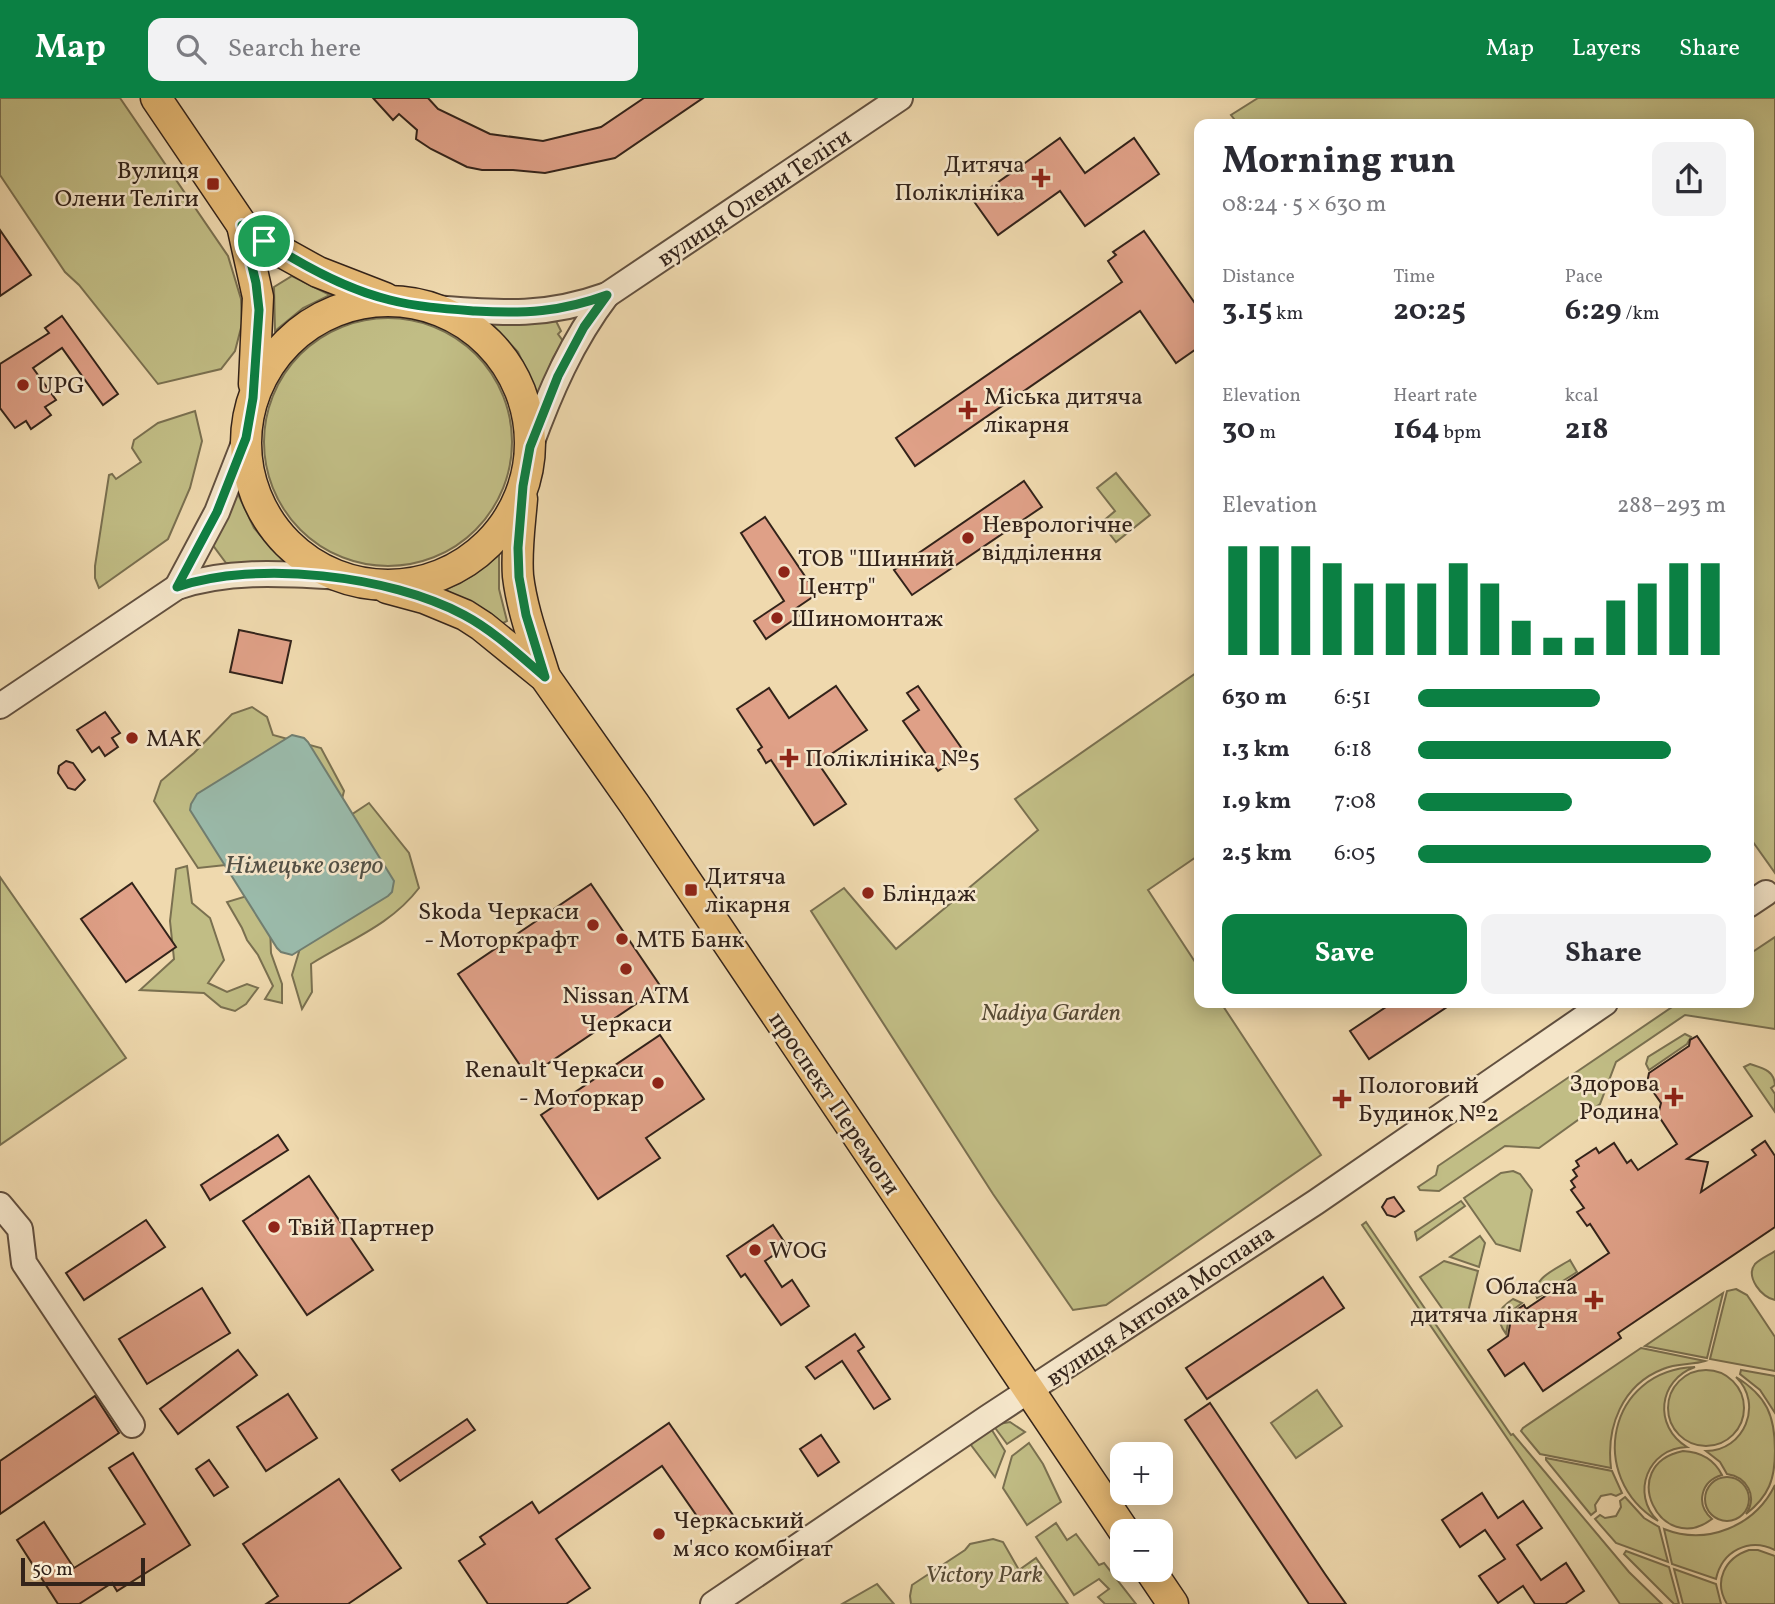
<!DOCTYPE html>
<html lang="en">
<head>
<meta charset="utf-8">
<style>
	body { margin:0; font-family:Vollkorn,serif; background:#f2f2f3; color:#2b2b33; height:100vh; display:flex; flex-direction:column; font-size:26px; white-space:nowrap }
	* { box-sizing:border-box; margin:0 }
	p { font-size:23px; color:#7c7c81 }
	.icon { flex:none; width:38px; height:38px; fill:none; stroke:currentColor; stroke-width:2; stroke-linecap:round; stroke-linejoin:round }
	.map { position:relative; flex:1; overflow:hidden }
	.sheet { position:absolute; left:1194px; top:21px; width:560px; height:889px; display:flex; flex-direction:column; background:#fff; border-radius:14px; box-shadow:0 4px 18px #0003 }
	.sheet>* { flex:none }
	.fabs { position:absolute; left:1110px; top:1344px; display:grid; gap:14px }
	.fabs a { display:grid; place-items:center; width:63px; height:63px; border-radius:14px; background:#fff; box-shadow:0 4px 18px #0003; font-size:35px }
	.scale { position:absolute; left:21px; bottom:18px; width:124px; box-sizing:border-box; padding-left:7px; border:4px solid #33231a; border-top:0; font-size:19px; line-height:24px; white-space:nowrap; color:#33231a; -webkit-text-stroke:5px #f5e6ca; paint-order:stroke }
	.pin { position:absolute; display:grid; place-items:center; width:60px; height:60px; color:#fff; margin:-30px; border:4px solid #fff; border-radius:50%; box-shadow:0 2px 7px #0007 }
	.round { display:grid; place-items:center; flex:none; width:74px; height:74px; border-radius:14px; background:#f2f2f3 }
	.headline { display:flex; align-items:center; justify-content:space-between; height:119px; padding:0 28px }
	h1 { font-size:38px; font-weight:700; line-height:52px }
	.metrics { display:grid; grid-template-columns:repeat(3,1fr); gap:10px; height:119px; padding:7px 28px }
	.metrics div { display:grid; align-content:center }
	.metrics b { font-size:30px; font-weight:700 }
	.metrics small { font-size:19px; font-weight:400 }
	.metrics p { font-size:19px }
	.chart { height:196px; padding:14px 28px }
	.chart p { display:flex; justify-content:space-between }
	.chart svg { width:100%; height:126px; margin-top:7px; stroke:#0b8043; stroke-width:6 }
	.cta { display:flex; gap:14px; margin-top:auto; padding:14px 28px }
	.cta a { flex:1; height:80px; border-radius:14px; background:#0b8043; color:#fff; font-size:28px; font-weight:700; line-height:80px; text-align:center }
	.cta a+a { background:#f2f2f3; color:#2b2b33 }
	ul { padding:0 28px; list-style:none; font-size:23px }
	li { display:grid; grid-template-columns:112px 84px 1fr; align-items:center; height:52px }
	li i { height:18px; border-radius:9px; background:#0b8043 }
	header { display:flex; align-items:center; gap:42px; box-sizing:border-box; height:98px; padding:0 35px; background:#0b8043; color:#fff }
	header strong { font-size:33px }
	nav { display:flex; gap:38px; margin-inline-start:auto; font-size:24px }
	.search { width:490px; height:63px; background:#f2f2f3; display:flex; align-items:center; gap:18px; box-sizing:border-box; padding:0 24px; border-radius:14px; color:#7c7c81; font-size:26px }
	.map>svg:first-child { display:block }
	.green { fill:#c1bd85; stroke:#7a7050; stroke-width:2 }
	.water { fill:#9abaaa; stroke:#717e70; stroke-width:2 }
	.building { fill:#dfa087; stroke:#33231a; stroke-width:2 }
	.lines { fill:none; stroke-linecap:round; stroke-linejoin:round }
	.minor-casing { stroke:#62503f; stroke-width:28 }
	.major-casing { stroke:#33231a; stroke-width:33 }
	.minor { stroke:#f5e6ca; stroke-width:24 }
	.major { stroke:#e8bc77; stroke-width:30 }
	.route-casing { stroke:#fff; stroke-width:14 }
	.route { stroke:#0b8043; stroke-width:9 }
	.poi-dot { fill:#8f2418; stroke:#f5e6ca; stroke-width:2.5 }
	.labels { text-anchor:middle; stroke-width:5; stroke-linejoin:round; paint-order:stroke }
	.poi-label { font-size:24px; fill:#33231a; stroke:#f5e6ca; text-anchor:start }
	.street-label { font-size:24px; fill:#33231a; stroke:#f5e6ca }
	.park-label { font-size:24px; font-style:italic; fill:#564a35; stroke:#f5e6ca }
	.water-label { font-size:26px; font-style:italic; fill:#525045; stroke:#f5e6ca }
</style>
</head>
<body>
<header>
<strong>Map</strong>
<div class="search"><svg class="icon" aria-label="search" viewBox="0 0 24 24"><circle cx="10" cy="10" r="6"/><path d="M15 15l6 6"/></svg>Search here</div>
<nav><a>Map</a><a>Layers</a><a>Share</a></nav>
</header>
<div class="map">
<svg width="1775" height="1506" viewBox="0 0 1775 1506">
	<rect width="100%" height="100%" fill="#efd9ae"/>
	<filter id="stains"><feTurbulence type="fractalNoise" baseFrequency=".00286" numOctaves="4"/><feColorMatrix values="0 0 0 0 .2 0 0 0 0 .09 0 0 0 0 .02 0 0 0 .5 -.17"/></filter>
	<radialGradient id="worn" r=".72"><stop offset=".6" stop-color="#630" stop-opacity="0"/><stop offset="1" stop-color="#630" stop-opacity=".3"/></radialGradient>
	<!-- green -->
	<g class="green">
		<polygon points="0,0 120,0 228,158 241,201 242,226 235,253 221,271 158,286 79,187 65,174 0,77"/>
		<polygon points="1258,0 1775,0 1775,775 1748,737 1748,26 1238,26 1231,17"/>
		<polygon points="292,178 330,197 303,210 275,233 274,189"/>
		<circle cx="388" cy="344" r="124"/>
		<polygon points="556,223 561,233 558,236 563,243 553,260 538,297 518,254 490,224 537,225"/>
		<polygon points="195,313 202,343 190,390 168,441 99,490 95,480 95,468 109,377 112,376 116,381 141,364 132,350 134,342 158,325"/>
		<polygon points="1116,375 1150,417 1116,444 1101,425 1115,413 1097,390"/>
		<polygon points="236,392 254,430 285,465 226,465 212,446"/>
		<polygon points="499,457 499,491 507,523 501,526 471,505 445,492 472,478"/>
		<polygon points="1199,573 1199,757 1148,792 1199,870 1199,905 1221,905 1321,1057 1106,1207 1073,1212 993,1096 811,813 844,790 896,851 1038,732 1015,701"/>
		<polygon points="252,609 267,619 273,637 321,650 344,693 340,709 235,766 198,770 154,703 161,683 194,655 232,616"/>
		<path d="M 369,705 L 409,755 L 419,790 C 391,827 349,842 311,866 L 312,894 L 302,911 L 292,877 L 304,837 L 345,721 Z"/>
		<polygon points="187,768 192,805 210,820 224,862 208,885 227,894 247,886 258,890 246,906 235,913 221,909 204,895 140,892 174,861 170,823 176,771"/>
		<polygon points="0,779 126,960 0,1047"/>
		<polygon points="257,795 270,827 271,855 282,886 282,905 265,901 273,888 258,857 247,842 242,830 227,804"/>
		<polygon points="1775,839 1775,931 1685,917 1616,964 1600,1006 1539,1050 1505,1048 1439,1093 1420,1092 1418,1089 1436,1077 1438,1068 1678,905 1748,905 1748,857"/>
		<polygon points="1685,936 1691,939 1687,946 1649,972 1646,966 1648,959"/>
		<path d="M 1750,966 C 1762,970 1774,972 1775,987 L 1771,990 L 1775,996 L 1775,1014 L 1744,969 Z"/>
		<polygon points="1513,1073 1520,1076 1532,1092 1520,1153 1496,1146 1464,1100 1501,1075"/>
		<polygon points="1461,1103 1465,1108 1417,1142 1415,1134"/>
		<polygon points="1366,1124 1511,1337 1513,1336 1629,1474 1662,1506 1620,1506 1362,1127"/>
		<polygon points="1480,1138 1485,1145 1479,1169 1450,1159"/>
		<path d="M 1775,1153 L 1775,1202 C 1762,1200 1745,1179 1755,1166 C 1760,1161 1769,1157 1775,1153 Z"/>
		<path d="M 1570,1162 L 1577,1174 L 1558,1186 L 1556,1184 L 1547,1190 L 1549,1193 L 1537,1200 C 1530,1181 1556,1171 1570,1162 Z"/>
		<polygon points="1444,1163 1478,1173 1468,1214 1456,1221 1446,1216 1420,1179"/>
		<polygon points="1736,1191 1747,1197 1775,1239 1775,1273 1710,1261 1727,1193"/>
		<polygon points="1723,1195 1707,1260 1645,1248"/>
		<path d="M 1513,1201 L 1522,1205 L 1510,1214 L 1506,1236 C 1495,1220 1496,1212 1513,1201 Z"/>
		<path d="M 1641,1250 L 1705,1263 C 1693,1267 1676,1265 1663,1271 C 1622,1287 1606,1329 1611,1370 L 1540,1356 L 1521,1333 L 1523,1330 Z"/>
		<path d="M 1695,1269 C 1658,1282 1653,1328 1687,1349 C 1648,1350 1630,1396 1658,1423 C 1586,1379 1608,1272 1695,1269 Z"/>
		<polygon points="1741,1272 1775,1278 1775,1315 1760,1292 1740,1276"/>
		<circle cx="1706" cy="1310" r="38"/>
		<path d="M 1736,1279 C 1767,1298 1775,1318 1775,1353 C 1775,1381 1769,1398 1746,1416 C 1758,1398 1747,1379 1727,1376 L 1720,1364 L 1706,1353 C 1744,1353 1764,1306 1736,1279 Z"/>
		<polygon points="1317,1292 1342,1328 1296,1360 1271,1325"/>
		<polygon points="1010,1324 1025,1334 1007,1346 993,1327"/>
		<polygon points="990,1329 1005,1353 995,1379 971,1347 972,1342"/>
		<polygon points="1029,1345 1043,1366 1061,1404 1027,1427 1003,1390 1012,1358"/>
		<path d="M 1683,1353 C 1701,1354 1714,1361 1722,1377 C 1701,1383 1695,1406 1712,1421 C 1661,1460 1615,1367 1683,1353 Z"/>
		<polygon points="1546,1360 1612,1373 1622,1395 1616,1398 1611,1396 1601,1398 1595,1407 1596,1413 1591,1417 1546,1362"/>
		<circle cx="1727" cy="1401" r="22"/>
		<path d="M 1775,1387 L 1775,1452 C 1749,1439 1722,1453 1716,1481 L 1672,1466 L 1664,1431 C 1707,1448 1755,1428 1775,1387 Z"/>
		<polygon points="1625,1399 1644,1420 1659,1429 1668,1464 1616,1445 1595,1421 1600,1417 1605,1420 1616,1418 1621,1409 1620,1403"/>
		<polygon points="1056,1425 1067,1442 1076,1436 1099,1467 1104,1465 1136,1506 1105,1506 1098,1499 1109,1491 1099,1481 1074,1497 1036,1439"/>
		<polygon points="993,1441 1003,1444 1019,1472 1036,1460 1068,1506 911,1506 910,1498 912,1487 965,1452 970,1446"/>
		<path d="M 1749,1452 L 1758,1452 L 1775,1458 L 1775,1506 L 1727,1506 C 1713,1483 1725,1460 1749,1452 Z"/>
		<polygon points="1626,1453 1669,1469 1679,1506 1674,1506 1624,1456"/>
		<polygon points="1674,1471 1716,1486 1721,1506 1683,1506"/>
		<polygon points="877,1486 894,1506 842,1506"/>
	</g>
	<!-- water -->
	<polygon class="water" points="292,637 304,640 308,644 394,783 392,794 388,798 292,857 281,854 277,850 190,712 191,706 197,696"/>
	<!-- building -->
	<g class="building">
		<polygon points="373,0 428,0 438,11 490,36 543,43 601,29 644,0 703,0 615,60 545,75 513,72 482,72 467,69 431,51 416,41 417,32 399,16 393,22"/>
		<polygon points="1060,40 1085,75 1134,40 1159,76 1085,128 1060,93 998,137 973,102"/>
		<polygon points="0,132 31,177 0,198"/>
		<polygon points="1144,133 1199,211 1199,249 1176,265 1140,213 915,368 896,340 1122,184 1108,163 1116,157 1113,154"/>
		<polygon points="62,218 118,296 103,307 62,250 33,270 56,302 45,309 51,317 31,331 26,323 15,330 0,310 0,266 49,235 45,230"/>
		<polygon points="1024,383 1042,409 912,497 894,472"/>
		<polygon points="765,419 817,496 795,511 799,518 766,541 754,523 784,503 741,435"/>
		<polygon points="239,532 291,543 282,585 230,574"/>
		<polygon points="836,588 867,632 818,665 846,706 814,727 771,662 766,665 762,658 758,652 762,649 737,611 769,590 789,620"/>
		<polygon points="918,588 965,655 938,673 903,623 919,612 907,595"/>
		<polygon points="105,614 120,635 112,640 118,649 105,658 99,649 92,654 77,632"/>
		<polygon points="66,663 73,665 85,682 75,692 68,690 58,675 59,668"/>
		<polygon points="132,785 176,849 126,884 81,821"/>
		<polygon points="591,786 661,889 528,979 458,876"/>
		<polygon points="1392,905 1453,905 1369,961 1350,933"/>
		<polygon points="660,937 704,1001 646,1040 660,1060 598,1101 541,1017"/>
		<polygon points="1697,938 1752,1018 1687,1061 1708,1064 1701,1094 1756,1057 1752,1052 1765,1043 1775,1058 1775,1129 1618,1235 1621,1240 1543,1293 1524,1265 1505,1278 1488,1252 1508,1238 1512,1215 1524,1207 1526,1211 1609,1155 1590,1126 1587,1128 1577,1114 1584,1110 1571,1092 1575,1089 1571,1083 1577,1078 1573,1072 1579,1068 1576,1063 1596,1050 1599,1055 1614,1045 1627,1065 1631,1062 1638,1072 1677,1046 1658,1017 1661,1005 1647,985 1649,975 1689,948 1690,942"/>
		<polygon points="278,1037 288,1052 210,1102 201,1087"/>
		<polygon points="309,1078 373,1172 307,1217 243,1123"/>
		<polygon points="1394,1099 1404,1113 1395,1119 1387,1117 1382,1109 1387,1101"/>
		<polygon points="146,1122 165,1149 84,1202 66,1175"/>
		<polygon points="773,1127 787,1148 765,1163 782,1189 792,1182 809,1208 781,1227 745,1176 741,1179 727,1158"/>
		<polygon points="1323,1179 1344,1210 1207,1301 1186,1270"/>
		<polygon points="202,1190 230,1235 147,1286 119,1241"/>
		<polygon points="855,1236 864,1249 858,1253 890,1301 874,1311 842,1263 815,1281 806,1269"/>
		<polygon points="238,1252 257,1277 178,1336 160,1311"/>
		<polygon points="288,1296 317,1340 266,1373 237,1329"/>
		<polygon points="95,1298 119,1335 0,1416 0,1363"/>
		<polygon points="1210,1305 1325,1476 1346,1506 1309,1506 1185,1322"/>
		<polygon points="467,1321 475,1332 400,1383 392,1372"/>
		<polygon points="669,1325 733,1417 708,1434 662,1368 556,1441 590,1490 566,1506 488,1506 459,1463 485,1446 480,1439 532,1404 539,1415"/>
		<polygon points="821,1337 839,1364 818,1378 800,1351"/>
		<polygon points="133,1355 190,1447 117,1493 112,1485 79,1506 58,1506 17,1442 44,1424 74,1470 145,1426 109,1370"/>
		<polygon points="209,1362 228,1389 214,1398 196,1371"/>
		<polygon points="339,1381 401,1470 348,1506 266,1506 278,1498 243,1446"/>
		<polygon points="1482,1395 1498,1420 1523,1403 1542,1430 1517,1447 1541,1482 1566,1465 1584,1493 1565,1506 1535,1506 1523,1488 1498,1505 1479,1478 1505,1461 1485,1432 1460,1449 1442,1422"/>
	</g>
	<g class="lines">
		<defs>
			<g id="minor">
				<path d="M 432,210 C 499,215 543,220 607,197 L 900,0"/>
				<path d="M 530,349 C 550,294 572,243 607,197"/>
				<polyline points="177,489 217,414 246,340"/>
				<path d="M 0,608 L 177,489 C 231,471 287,476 344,479"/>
				<polyline points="1748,807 1766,795"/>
				<polyline points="0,1107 20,1131 24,1165 132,1327"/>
				<polyline points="713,1506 987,1320 1316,1104 1605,905"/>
			</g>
			<g id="major">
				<polyline points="156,0 242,127 280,153 318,174 385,200"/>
				<polyline points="242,127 258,199 254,286"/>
				<circle cx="388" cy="345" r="142"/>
				<path d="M 522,401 C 520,426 516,452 518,478 C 522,512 535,546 545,579"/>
				<polyline points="387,490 424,500 465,517 482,528 545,579 635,707 1124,1433"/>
				<polyline points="1150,1472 1173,1506"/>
			</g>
		</defs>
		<!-- minor casing -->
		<use href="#minor" class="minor-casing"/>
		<!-- major casing -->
		<use href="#major" class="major-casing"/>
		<!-- minor -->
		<use href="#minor" class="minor"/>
		<!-- major -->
		<use href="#major" class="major"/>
	</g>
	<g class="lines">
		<defs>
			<path id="route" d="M 242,127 C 287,159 337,189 390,202 C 417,209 448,211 475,213 C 524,216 561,214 607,197 L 584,229 L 558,278 L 530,349 L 523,388 L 518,450 L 519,479 L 526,517 L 545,579 C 519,557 494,533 464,517 C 389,477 257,462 177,489 L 217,414 L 246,340 L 253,300 L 259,212 L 256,185 Z"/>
		</defs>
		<!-- route casing -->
		<use href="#route" class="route-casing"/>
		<!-- route -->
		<use href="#route" class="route"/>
	</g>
	<!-- markers -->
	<g class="poi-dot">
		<path d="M1037.5 69.5h7v7h7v7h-7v7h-7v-7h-7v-7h7z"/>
		<rect x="206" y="79" width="14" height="14" rx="3.5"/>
		<circle cx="23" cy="287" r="7"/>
		<path d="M964.5 301.5h7v7h7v7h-7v7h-7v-7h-7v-7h7z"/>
		<circle cx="968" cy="440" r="7"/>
		<circle cx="784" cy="474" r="7"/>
		<circle cx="777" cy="520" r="7"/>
		<circle cx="132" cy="640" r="7"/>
		<path d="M785.5 649.5h7v7h7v7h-7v7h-7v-7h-7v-7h7z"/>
		<rect x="684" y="785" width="14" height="14" rx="3.5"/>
		<circle cx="868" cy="795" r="7"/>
		<circle cx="593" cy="827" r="7"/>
		<circle cx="622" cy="841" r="7"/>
		<circle cx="626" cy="871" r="7"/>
		<circle cx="658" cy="985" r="7"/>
		<path d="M1670.5 988.5h7v7h7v7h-7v7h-7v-7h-7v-7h7z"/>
		<path d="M1338.5 990.5h7v7h7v7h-7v7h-7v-7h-7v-7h7z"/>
		<circle cx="274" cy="1129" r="7"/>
		<circle cx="755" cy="1152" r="7"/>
		<path d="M1590.5 1191.5h7v7h7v7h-7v7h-7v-7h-7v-7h7z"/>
		<circle cx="659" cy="1436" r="7"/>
	</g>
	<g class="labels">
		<!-- poi labels -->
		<g class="poi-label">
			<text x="1025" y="74" text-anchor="end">Дитяча<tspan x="1025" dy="28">Поліклініка</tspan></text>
			<text x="199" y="80" text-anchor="end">Вулиця<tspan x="199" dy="28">Олени Теліги</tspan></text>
			<text x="37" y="295">UPG</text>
			<text x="984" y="306">Міська дитяча<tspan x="984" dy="28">лікарня</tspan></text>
			<text x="982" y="434">Неврологічне<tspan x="982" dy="28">відділення</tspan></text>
			<text x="798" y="468">ТОВ "Шинний<tspan x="798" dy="28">Центр"</tspan></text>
			<text x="791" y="528">Шиномонтаж</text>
			<text x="146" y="648">МАК</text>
			<text x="805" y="668">Поліклініка №5</text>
			<text x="705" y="786">Дитяча<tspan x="705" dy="28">лікарня</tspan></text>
			<text x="882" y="803">Бліндаж</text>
			<text x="579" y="821" text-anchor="end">Skoda Черкаси<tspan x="579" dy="28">- Моторкрафт</tspan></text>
			<text x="636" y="849">МТБ Банк</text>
			<text x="626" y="905" text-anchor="middle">Nissan АТМ<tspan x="626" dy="28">Черкаси</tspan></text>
			<text x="644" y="979" text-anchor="end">Renault Черкаси<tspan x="644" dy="28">- Моторкар</tspan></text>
			<text x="1660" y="993" text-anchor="end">Здорова<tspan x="1660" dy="28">Родина</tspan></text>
			<text x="1358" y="995">Пологовий<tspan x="1358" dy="28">Будинок №2</tspan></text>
			<text x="288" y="1137">Твій Партнер</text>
			<text x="769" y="1160">WOG</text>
			<text x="1578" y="1196" text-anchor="end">Обласна<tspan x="1578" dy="28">дитяча лікарня</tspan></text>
			<text x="673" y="1430">Черкаський<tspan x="673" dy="28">м'ясо комбінат</tspan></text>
		</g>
		<!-- street labels -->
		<g class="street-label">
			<text transform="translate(754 99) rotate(-34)" y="8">вулиця Олени Теліги</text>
			<text transform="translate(835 1005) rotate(56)" y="8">проспект Перемоги</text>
			<text transform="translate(1160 1207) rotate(-34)" y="8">вулиця Антона Моспана</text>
		</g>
		<!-- park labels -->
		<g class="park-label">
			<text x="1051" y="922">Nadiya Garden</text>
			<text x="984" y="1484">Victory Park</text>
		</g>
		<!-- water labels -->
		<g class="water-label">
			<text x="304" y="775">Німецьке озеро</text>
		</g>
	</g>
	<rect width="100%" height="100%" filter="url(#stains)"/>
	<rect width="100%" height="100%" fill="url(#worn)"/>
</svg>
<div class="fabs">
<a>+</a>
<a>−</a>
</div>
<div class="scale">50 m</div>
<div class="pin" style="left:264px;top:143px;background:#1e9e55"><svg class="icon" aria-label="arrive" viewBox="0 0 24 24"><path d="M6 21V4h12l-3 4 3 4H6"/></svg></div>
<section class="sheet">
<div class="headline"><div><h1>Morning run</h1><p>08:24 · 5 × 630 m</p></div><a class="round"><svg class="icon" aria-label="share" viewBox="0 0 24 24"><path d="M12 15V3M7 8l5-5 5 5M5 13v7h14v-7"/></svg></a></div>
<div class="metrics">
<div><p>Distance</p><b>3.15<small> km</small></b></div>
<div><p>Time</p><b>20:25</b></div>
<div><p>Pace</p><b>6:29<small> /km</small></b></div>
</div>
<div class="metrics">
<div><p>Elevation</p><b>30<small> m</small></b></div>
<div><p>Heart rate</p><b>164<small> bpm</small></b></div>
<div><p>kcal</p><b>218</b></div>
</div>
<div class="chart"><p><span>Elevation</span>288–293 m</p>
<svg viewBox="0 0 160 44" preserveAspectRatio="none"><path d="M5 44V6M15 44V6M25 44V6M35 44V12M45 44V19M55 44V19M65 44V19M75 44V12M85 44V19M95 44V32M105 44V38M115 44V38M125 44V25M135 44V19M145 44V12M155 44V12"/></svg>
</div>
<ul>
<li><b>630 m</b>6:51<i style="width:59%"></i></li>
<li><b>1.3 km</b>6:18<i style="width:82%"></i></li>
<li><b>1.9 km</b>7:08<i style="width:50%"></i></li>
<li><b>2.5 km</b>6:05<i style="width:95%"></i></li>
</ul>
<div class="cta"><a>Save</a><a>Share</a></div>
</section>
</div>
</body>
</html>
